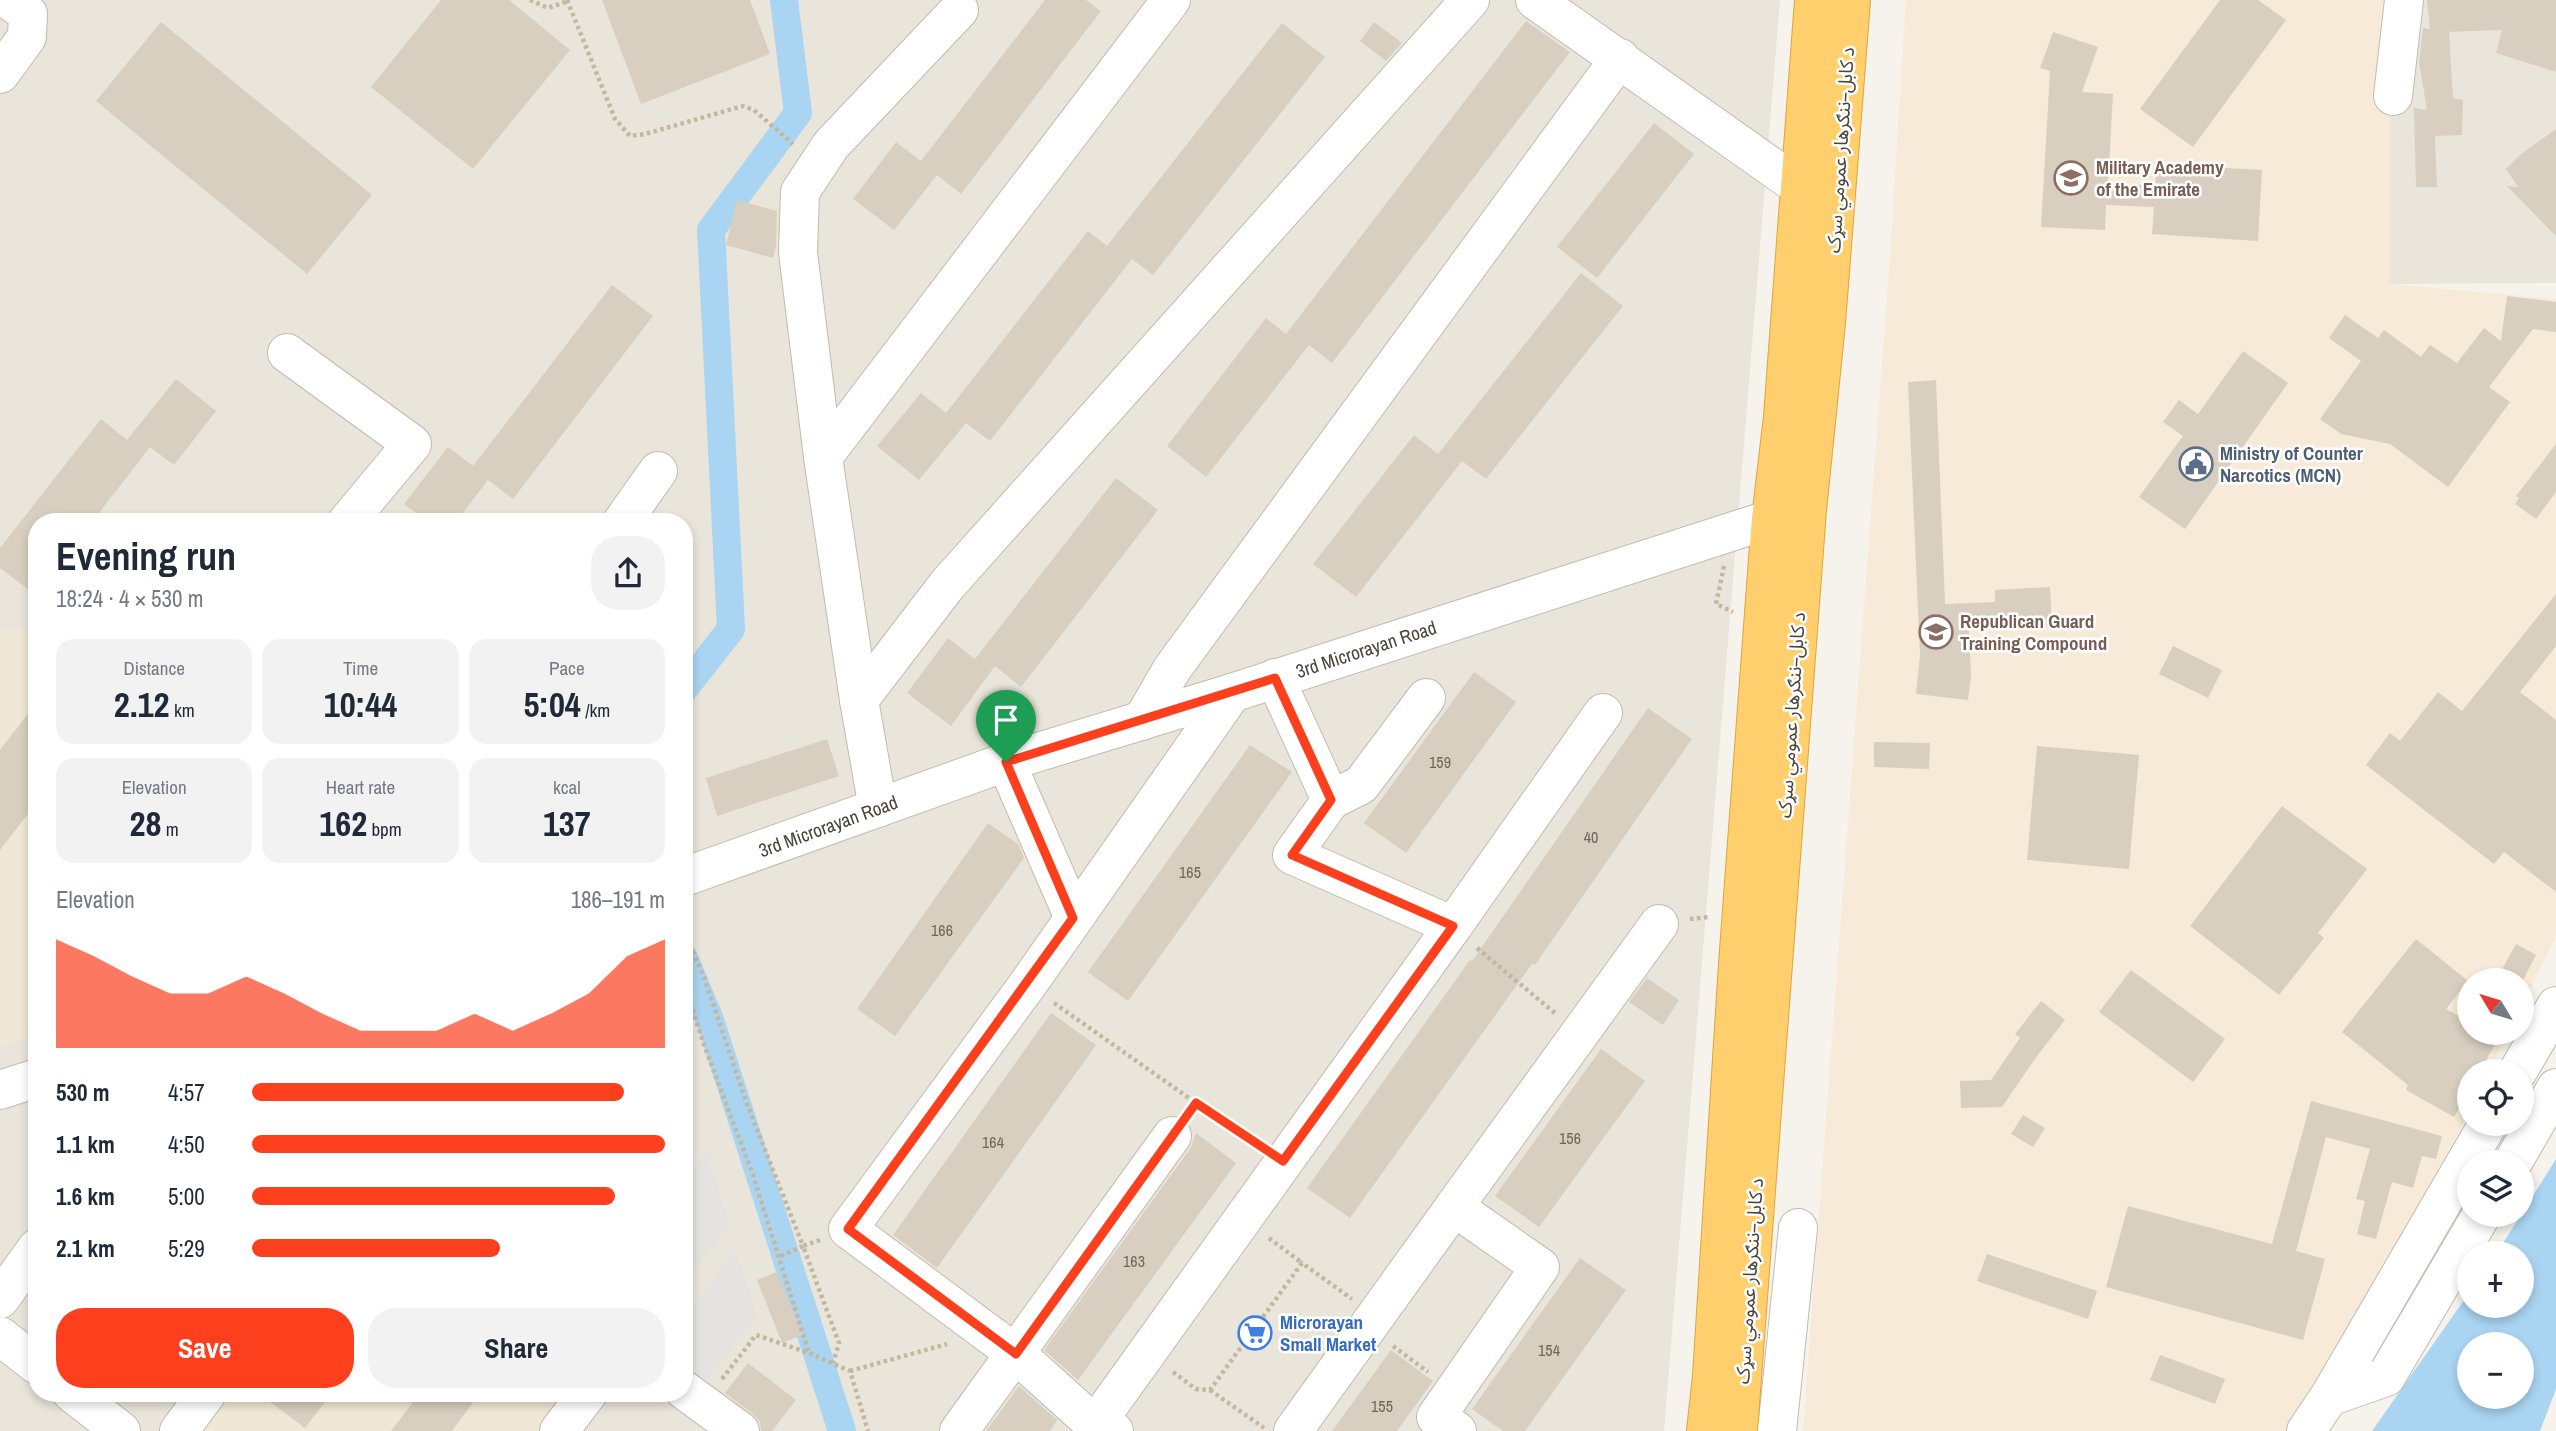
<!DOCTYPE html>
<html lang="en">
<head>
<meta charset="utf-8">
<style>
	body { margin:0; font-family:"Archivo Narrow","Noto Sans Arabic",sans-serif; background:#f2f2f3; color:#1f2937; height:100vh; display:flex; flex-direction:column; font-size:26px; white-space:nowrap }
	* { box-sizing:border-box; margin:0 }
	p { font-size:23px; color:#747a83 }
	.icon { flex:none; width:38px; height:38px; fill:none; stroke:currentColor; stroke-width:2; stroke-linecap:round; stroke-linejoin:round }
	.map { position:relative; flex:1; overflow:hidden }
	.sheet { position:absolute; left:28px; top:513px; width:665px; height:889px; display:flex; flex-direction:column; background:#fff; border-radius:28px; box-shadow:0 4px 10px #0003 }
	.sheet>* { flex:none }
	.needle { width:46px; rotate:308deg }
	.tools { position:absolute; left:2457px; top:968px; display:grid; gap:14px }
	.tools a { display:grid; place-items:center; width:77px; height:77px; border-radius:50%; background:#fff; box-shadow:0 4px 10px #0003; font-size:35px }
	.pin { position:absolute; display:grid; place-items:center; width:60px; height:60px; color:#fff; margin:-72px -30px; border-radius:50% 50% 50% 0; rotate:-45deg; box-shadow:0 0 7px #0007 }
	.pin .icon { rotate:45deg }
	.round { display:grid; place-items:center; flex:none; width:74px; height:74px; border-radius:28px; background:#f2f2f3 }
	.summary { display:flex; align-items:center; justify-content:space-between; height:119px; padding:0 28px }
	h1 { font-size:38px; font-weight:700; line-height:52px }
	.figures { display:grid; grid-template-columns:repeat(3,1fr); gap:10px; height:119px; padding:7px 28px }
	.figures div { display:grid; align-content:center; border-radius:18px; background:#f2f2f3; text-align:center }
	.figures b { font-size:35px; font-weight:700 }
	.figures small { font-size:19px; font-weight:400 }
	.figures p { font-size:19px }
	.chart { height:196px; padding:14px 28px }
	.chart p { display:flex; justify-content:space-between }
	.chart svg { width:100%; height:126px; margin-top:7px; fill:#fc3f1d; opacity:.7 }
	.primary-button { display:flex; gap:14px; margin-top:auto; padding:14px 28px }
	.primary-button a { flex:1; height:80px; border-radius:28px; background:#fc3f1d; color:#fff; font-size:28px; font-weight:700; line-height:80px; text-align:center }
	.primary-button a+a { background:#f2f2f3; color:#1f2937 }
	ul { padding:0 28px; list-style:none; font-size:23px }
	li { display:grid; grid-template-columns:112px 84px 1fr; align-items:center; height:52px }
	li i { height:18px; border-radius:9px; background:#fc3f1d }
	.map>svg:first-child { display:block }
	.residential { fill:#eae5da; fill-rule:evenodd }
	.commercial { fill:#f7ead8 }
	.education { fill:#efe8d6 }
	.parking { fill:#e5e3e0 }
	.water { fill:#a9d4f2; fill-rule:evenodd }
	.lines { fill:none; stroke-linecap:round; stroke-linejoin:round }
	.canal { stroke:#a9d4f2; stroke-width:28 }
	.building { fill:#d8cfc1 }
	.minor-casing { stroke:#c2bbae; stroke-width:40 }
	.highway-casing { stroke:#e0a43c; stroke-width:40 }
	.path { stroke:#c4b79f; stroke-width:4.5; stroke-dasharray:3.5 3.5; stroke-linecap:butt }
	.minor { stroke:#fff; stroke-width:38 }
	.highway { stroke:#ffcf6e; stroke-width:38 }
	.route-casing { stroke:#fff; stroke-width:14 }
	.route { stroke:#fc3f1d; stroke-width:9 }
	.labels { text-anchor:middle; stroke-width:5; stroke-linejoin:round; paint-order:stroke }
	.number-label { font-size:16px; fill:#6e675b }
	.street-label { font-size:19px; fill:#4b4439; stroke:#fff }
	.education-label { font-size:19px; font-weight:bold; fill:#785e54; stroke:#fff; text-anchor:start }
	.service-label { font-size:19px; font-weight:bold; fill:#4e5e75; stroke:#fff; text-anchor:start }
	.shop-label { font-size:19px; font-weight:bold; fill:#366cbe; stroke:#fff; text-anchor:start }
</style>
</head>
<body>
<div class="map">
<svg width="2556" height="1431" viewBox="0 0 2556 1431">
	<rect width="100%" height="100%" fill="#f6f3ec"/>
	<!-- residential -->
	<g class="residential">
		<path d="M 0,0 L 1780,0 L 1664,1431 L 0,1431 ZM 37,522 L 684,522 L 684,1393 L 37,1393 Z"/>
		<polygon points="2390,0 2556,0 2556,283 2390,284"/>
	</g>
	<!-- commercial -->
	<polygon class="commercial" points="1906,0 2390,0 2390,284 2556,299 2556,936 2522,1005 2522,980 2469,980 2469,1032 2508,1033 2489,1071 2469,1071 2469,1112 2311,1431 1803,1431 1891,244"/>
	<!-- education -->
	<g class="education">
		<polygon points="37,629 37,1034 0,1047 0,630"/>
		<polygon points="224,1393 563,1393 535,1431 195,1431"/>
	</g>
	<!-- parking -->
	<g class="parking">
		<polygon points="707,1151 729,1225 684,1286 684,1183"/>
		<polygon points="736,1251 757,1315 704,1384 684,1369 684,1320"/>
	</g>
	<!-- water -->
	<path class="water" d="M 2556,1159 L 2556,1389 L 2540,1431 L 2372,1431 L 2469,1293 L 2469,1306 L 2522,1306 L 2522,1253 L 2497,1253 ZM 2469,1344 L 2522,1344 L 2522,1396 L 2469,1396 Z"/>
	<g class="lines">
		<!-- canal -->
		<g class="canal">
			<polyline points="684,689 731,629 711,230 798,113 784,0"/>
			<polyline points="684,958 710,1020 842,1431"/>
		</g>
	</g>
	<!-- building -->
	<g class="building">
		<polygon points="441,0 509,0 570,50 473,169 371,87"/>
		<polygon points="602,0 750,0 770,54 641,104"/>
		<polygon points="1045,0 1086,0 1101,11 961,194 937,175 894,230 853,199 896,142 921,161"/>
		<polygon points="2220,0 2258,0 2286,20 2193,147 2140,109"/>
		<polygon points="2427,0 2556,0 2556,72 2496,53 2502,30 2446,32 2449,32 2453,98 2463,100 2462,135 2435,136 2437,187 2416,187 2414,108 2427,110 2419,62 2423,28 2430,29"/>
		<polygon points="1526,21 1570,52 1332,363 1309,345 1206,477 1167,446 1266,318 1286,334"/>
		<polygon points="161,22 372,195 307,274 96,101"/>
		<polygon points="1374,22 1402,43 1386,61 1360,41"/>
		<polygon points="1282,23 1325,57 1153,275 1132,259 990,441 966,423 919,480 877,446 921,393 946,413 1088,231 1107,246"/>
		<polygon points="2053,32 2098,47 2082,92 2113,94 2108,183 2155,186 2157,164 2262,170 2258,241 2152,234 2154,207 2106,205 2105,230 2041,227 2050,71 2040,68"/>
		<polygon points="1654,123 1694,154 1597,278 1557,247"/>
		<polygon points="2556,129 2556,236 2507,186 2518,187 2506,169 2521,154"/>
		<polygon points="737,200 777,211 776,246 773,258 726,245"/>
		<polygon points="1581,273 1623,306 1486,479 1462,461 1356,597 1313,564 1414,435 1438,454"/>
		<polygon points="612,285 653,316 513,499 488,480 456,522 428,522 404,504 448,447 473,466"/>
		<polygon points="2507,296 2556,302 2556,332 2533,329 2489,387 2510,402 2448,487 2390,444 2341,434 2320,419 2361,361 2329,338 2345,315 2378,338 2384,330 2421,357 2430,345 2457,363 2484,328 2501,341"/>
		<polygon points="2243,351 2288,383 2185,529 2139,497 2183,436 2163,422 2179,400 2198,414"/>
		<polygon points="176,379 216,411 174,465 150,447 92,522 37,522 37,596 0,568 0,548 101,419 127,440"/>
		<polygon points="1936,380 1945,604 1995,602 1995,590 2050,587 2052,626 1969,630 1971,677 1968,700 1916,694 1920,656 1908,382"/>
		<polygon points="2556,444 2556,492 2536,519 2515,504 2519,498 2516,496"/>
		<polygon points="1116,478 1158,510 1021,687 995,666 951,726 907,693 948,638 975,659"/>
		<polygon points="2556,594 2556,646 2520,692 2556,720 2556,892 2504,852 2494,864 2366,765 2390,733 2400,741 2438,692 2462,711"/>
		<polygon points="2173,646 2222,670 2208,698 2159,674"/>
		<polygon points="1474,672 1516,702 1406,853 1364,823"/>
		<polygon points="37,702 37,802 0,850 0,750"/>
		<polygon points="1648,708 1692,739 1535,965 1532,964 1350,1218 1307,1188 1470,960 1472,961"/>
		<polygon points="827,739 839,776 717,816 706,778"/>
		<polygon points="1874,742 1930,743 1929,769 1874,767"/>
		<polygon points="1250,745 1292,772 1128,1001 1088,972"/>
		<polygon points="2037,746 2139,755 2129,869 2027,860"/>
		<polygon points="2282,806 2367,869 2318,933 2324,938 2279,995 2190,926"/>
		<polygon points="988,823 1018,844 1024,858 895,1036 857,1009"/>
		<polygon points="2416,939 2468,981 2446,1009 2469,1022 2469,1032 2502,1032 2480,1071 2469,1071 2469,1090 2454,1117 2406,1090 2408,1085 2342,1032"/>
		<polygon points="2516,944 2536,955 2523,980 2496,980"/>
		<polygon points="2131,970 2225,1039 2193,1082 2099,1012"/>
		<polygon points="1647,978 1679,1000 1663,1025 1629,1002"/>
		<polygon points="2041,1001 2065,1020 2037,1056 2002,1107 1961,1108 1960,1081 1991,1080 2020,1038 2015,1034"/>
		<polygon points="1051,1013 1096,1045 937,1268 893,1235"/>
		<polygon points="1601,1049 1645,1081 1539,1227 1495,1196"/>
		<polygon points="2311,1101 2442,1136 2436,1159 2422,1156 2413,1188 2392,1182 2376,1239 2357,1234 2365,1201 2356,1199 2370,1149 2326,1137 2296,1251 2325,1259 2303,1340 2106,1287 2128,1206 2272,1244"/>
		<polygon points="2023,1115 2045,1128 2033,1147 2011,1134"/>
		<polygon points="1196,1133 1236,1163 1078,1380 1044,1350 1190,1149"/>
		<polygon points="1987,1254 2097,1291 2088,1319 1977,1281"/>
		<polygon points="1580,1258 1626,1290 1525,1431 1503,1431 1472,1409"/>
		<polygon points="777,1272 803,1335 782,1343 757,1280"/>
		<polygon points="1391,1350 1433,1381 1397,1431 1332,1431"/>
		<polygon points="2160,1355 2225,1379 2215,1404 2150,1380"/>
		<polygon points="748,1363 796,1400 772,1431 761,1431 760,1422 753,1414 725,1393"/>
		<polygon points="1019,1386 1057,1420 1050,1431 986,1431"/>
		<polygon points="258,1393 332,1393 305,1428"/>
		<polygon points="420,1393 480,1393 452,1431 391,1431"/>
	</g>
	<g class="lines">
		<defs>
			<g id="minor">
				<polyline points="1535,0 1800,187"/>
				<polyline points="0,74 27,37 28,14 9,0"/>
				<polyline points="2393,96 2404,0"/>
				<polyline points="287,353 412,444 347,522"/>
				<polyline points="823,457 1171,0"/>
				<polyline points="622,522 658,471"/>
				<polyline points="1275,678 1331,800 1361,785 1426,698"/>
				<polyline points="859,700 947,585 1470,0"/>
				<polyline points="1142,721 1172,669 1620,58"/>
				<polyline points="1006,762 1074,918"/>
				<polyline points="1331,800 1292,855 1453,926 1603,713"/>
				<polyline points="878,808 859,700 823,457 798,252 800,192 831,145 959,10"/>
				<polyline points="684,877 1006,762 1232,693 1771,519"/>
				<polyline points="2518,1071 2556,1006"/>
				<polyline points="0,1090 37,1078"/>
				<polyline points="2513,1162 2556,1088"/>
				<polyline points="0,1299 37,1248"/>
				<polyline points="0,1336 37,1365"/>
				<polyline points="684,1390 740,1431"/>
				<polyline points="72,1393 121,1431"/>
				<polyline points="2329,1397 2488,1124"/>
				<polyline points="1095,1425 1453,926"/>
				<polyline points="179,1431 207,1393"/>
				<polyline points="559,1431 588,1393"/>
				<polyline points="959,1431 1172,1136"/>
				<polyline points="1114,1431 1095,1425 1016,1354 848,1229 1028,984 1232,693"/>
				<polyline points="1293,1431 1454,1207"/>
				<polyline points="1457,1431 1436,1417 1540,1267 1454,1207 1659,924"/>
				<polyline points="1777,1431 1798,1228"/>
				<polyline points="2306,1431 2329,1397 2386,1377 2482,1214"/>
			</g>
			<g id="highway">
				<polyline points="1706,1431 1712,1376 1738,964 1771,519 1783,417 1814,0"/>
				<polyline points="1738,1431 1807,510 1826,323 1851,0"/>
			</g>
		</defs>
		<!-- minor casing -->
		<use href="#minor" class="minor-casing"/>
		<!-- highway casing -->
		<use href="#highway" class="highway-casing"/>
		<!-- path -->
		<g class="path">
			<polyline points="530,0 548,8 568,1"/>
			<polyline points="567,0 615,119 630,136 645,134 743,106 754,110 793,144"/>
			<polyline points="1724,566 1716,604 1733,612"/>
			<polyline points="1690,919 1709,917"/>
			<polyline points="684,932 704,977 747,1104 803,1246 779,1257"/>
			<polyline points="1477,948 1556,1014"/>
			<polyline points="684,983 704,1045 753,1175 809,1353"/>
			<polyline points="1054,1003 1196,1103"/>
			<polyline points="1189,1113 1196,1103 1257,1144"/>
			<polyline points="1269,1238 1302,1263"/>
			<polyline points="820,1240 803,1246 839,1343 833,1363"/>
			<polyline points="1393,1346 1428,1372"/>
			<polyline points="850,1371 947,1344"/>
			<polyline points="1173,1372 1196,1389 1210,1390 1302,1263 1352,1299"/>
			<polyline points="722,1379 756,1335 809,1353 850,1371 868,1431"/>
			<polyline points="1210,1390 1264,1428"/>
		</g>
		<!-- minor -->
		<use href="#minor" class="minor"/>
		<!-- highway -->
		<use href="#highway" class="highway"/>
	</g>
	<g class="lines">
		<defs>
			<polygon id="route" points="1275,678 1331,800 1292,855 1453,926 1283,1161 1196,1103 1016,1354 848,1229 1073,918 1006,762"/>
		</defs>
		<!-- route casing -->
		<use href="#route" class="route-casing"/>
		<!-- route -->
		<use href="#route" class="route"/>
	</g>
	<!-- icons -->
	<defs>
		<symbol id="university-ring" viewBox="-11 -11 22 22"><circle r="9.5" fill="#fff" stroke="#8d6e63" stroke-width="1.5"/><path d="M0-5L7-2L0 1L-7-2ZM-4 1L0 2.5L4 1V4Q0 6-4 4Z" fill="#8d6e63"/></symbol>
		<symbol id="civic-ring" viewBox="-11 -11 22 22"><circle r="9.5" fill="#fff" stroke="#5c6f8a" stroke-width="1.5"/><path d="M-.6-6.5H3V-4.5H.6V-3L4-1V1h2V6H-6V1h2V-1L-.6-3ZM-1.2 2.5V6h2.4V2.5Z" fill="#5c6f8a"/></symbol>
		<symbol id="supermarket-ring" viewBox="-11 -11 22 22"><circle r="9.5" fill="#fff" stroke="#3f7fe0" stroke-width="1.5"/><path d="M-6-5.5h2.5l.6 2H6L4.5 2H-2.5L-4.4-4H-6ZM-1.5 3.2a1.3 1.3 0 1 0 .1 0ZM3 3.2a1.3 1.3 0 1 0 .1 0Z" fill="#3f7fe0"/></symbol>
	</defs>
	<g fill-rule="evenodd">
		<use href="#university-ring" x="2052" y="159" width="38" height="38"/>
		<use href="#civic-ring" x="2177" y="445" width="38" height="38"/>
		<use href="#university-ring" x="1917" y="613" width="38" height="38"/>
		<use href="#supermarket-ring" x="1236" y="1314" width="38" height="38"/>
	</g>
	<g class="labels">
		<!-- number labels -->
		<g class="number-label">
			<text x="1440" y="768">159</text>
			<text x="1591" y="843">40</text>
			<text x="1190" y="878">165</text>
			<text x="942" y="936">166</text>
			<text x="1570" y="1144">156</text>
			<text x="993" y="1148">164</text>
			<text x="1134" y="1267">163</text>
			<text x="1549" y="1356">154</text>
			<text x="1382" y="1412">155</text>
		</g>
		<!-- street labels -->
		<g class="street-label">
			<text transform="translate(1840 150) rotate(-86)" y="7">د کابل–ننګرهار عمومي سړک</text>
			<text transform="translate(1366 649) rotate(-18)" y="7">3rd Microrayan Road</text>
			<text transform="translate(1791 715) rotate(-86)" y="7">د کابل–ننګرهار عمومي سړک</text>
			<text transform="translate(828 826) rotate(-20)" y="7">3rd Microrayan Road</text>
			<text transform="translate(1749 1281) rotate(-86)" y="7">د کابل–ننګرهار عمومي سړک</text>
		</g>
		<!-- education labels -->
		<g class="education-label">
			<text x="2096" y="174">Military Academy<tspan x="2096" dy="22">of the Emirate</tspan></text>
			<text x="1960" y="628">Republican Guard<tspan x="1960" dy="22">Training Compound</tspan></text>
		</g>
		<!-- service labels -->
		<g class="service-label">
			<text x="2220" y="460">Ministry of Counter<tspan x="2220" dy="22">Narcotics (MCN)</tspan></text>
		</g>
		<!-- shop labels -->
		<g class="shop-label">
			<text x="1280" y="1329">Microrayan<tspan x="1280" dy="22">Small Market</tspan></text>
		</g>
	</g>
</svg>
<div class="tools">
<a><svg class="needle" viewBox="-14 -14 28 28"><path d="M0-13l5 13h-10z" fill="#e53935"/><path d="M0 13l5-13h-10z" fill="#747a83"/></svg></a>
<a><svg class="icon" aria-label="locate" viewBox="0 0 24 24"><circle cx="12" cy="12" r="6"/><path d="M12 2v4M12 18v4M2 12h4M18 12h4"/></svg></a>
<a><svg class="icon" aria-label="layers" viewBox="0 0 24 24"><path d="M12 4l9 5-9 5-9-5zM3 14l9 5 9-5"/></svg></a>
<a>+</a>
<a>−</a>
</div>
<div class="pin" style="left:1006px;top:762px;background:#1e9e55"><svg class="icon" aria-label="arrive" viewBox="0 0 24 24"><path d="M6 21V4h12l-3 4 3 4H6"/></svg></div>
<section class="sheet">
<div class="summary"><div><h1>Evening run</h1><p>18:24 · 4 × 530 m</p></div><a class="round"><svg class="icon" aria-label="share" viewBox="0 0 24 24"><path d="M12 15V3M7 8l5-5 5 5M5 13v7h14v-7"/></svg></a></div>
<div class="figures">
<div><p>Distance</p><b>2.12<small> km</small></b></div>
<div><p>Time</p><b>10:44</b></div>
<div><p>Pace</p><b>5:04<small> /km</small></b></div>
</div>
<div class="figures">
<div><p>Elevation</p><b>28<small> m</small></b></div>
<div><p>Heart rate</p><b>162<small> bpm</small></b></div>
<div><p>kcal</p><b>137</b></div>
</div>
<div class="chart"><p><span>Elevation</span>186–191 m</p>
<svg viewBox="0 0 160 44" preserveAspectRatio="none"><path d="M0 44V6L10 12L20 19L30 25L40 25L50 19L60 25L70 32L80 38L90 38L100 38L110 32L120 38L130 32L140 25L150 12L160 6V44z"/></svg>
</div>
<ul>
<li><b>530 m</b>4:57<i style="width:90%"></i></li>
<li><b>1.1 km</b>4:50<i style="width:100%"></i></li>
<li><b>1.6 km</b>5:00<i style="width:88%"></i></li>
<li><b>2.1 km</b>5:29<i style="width:60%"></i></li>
</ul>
<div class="primary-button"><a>Save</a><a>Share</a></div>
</section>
</div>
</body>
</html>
